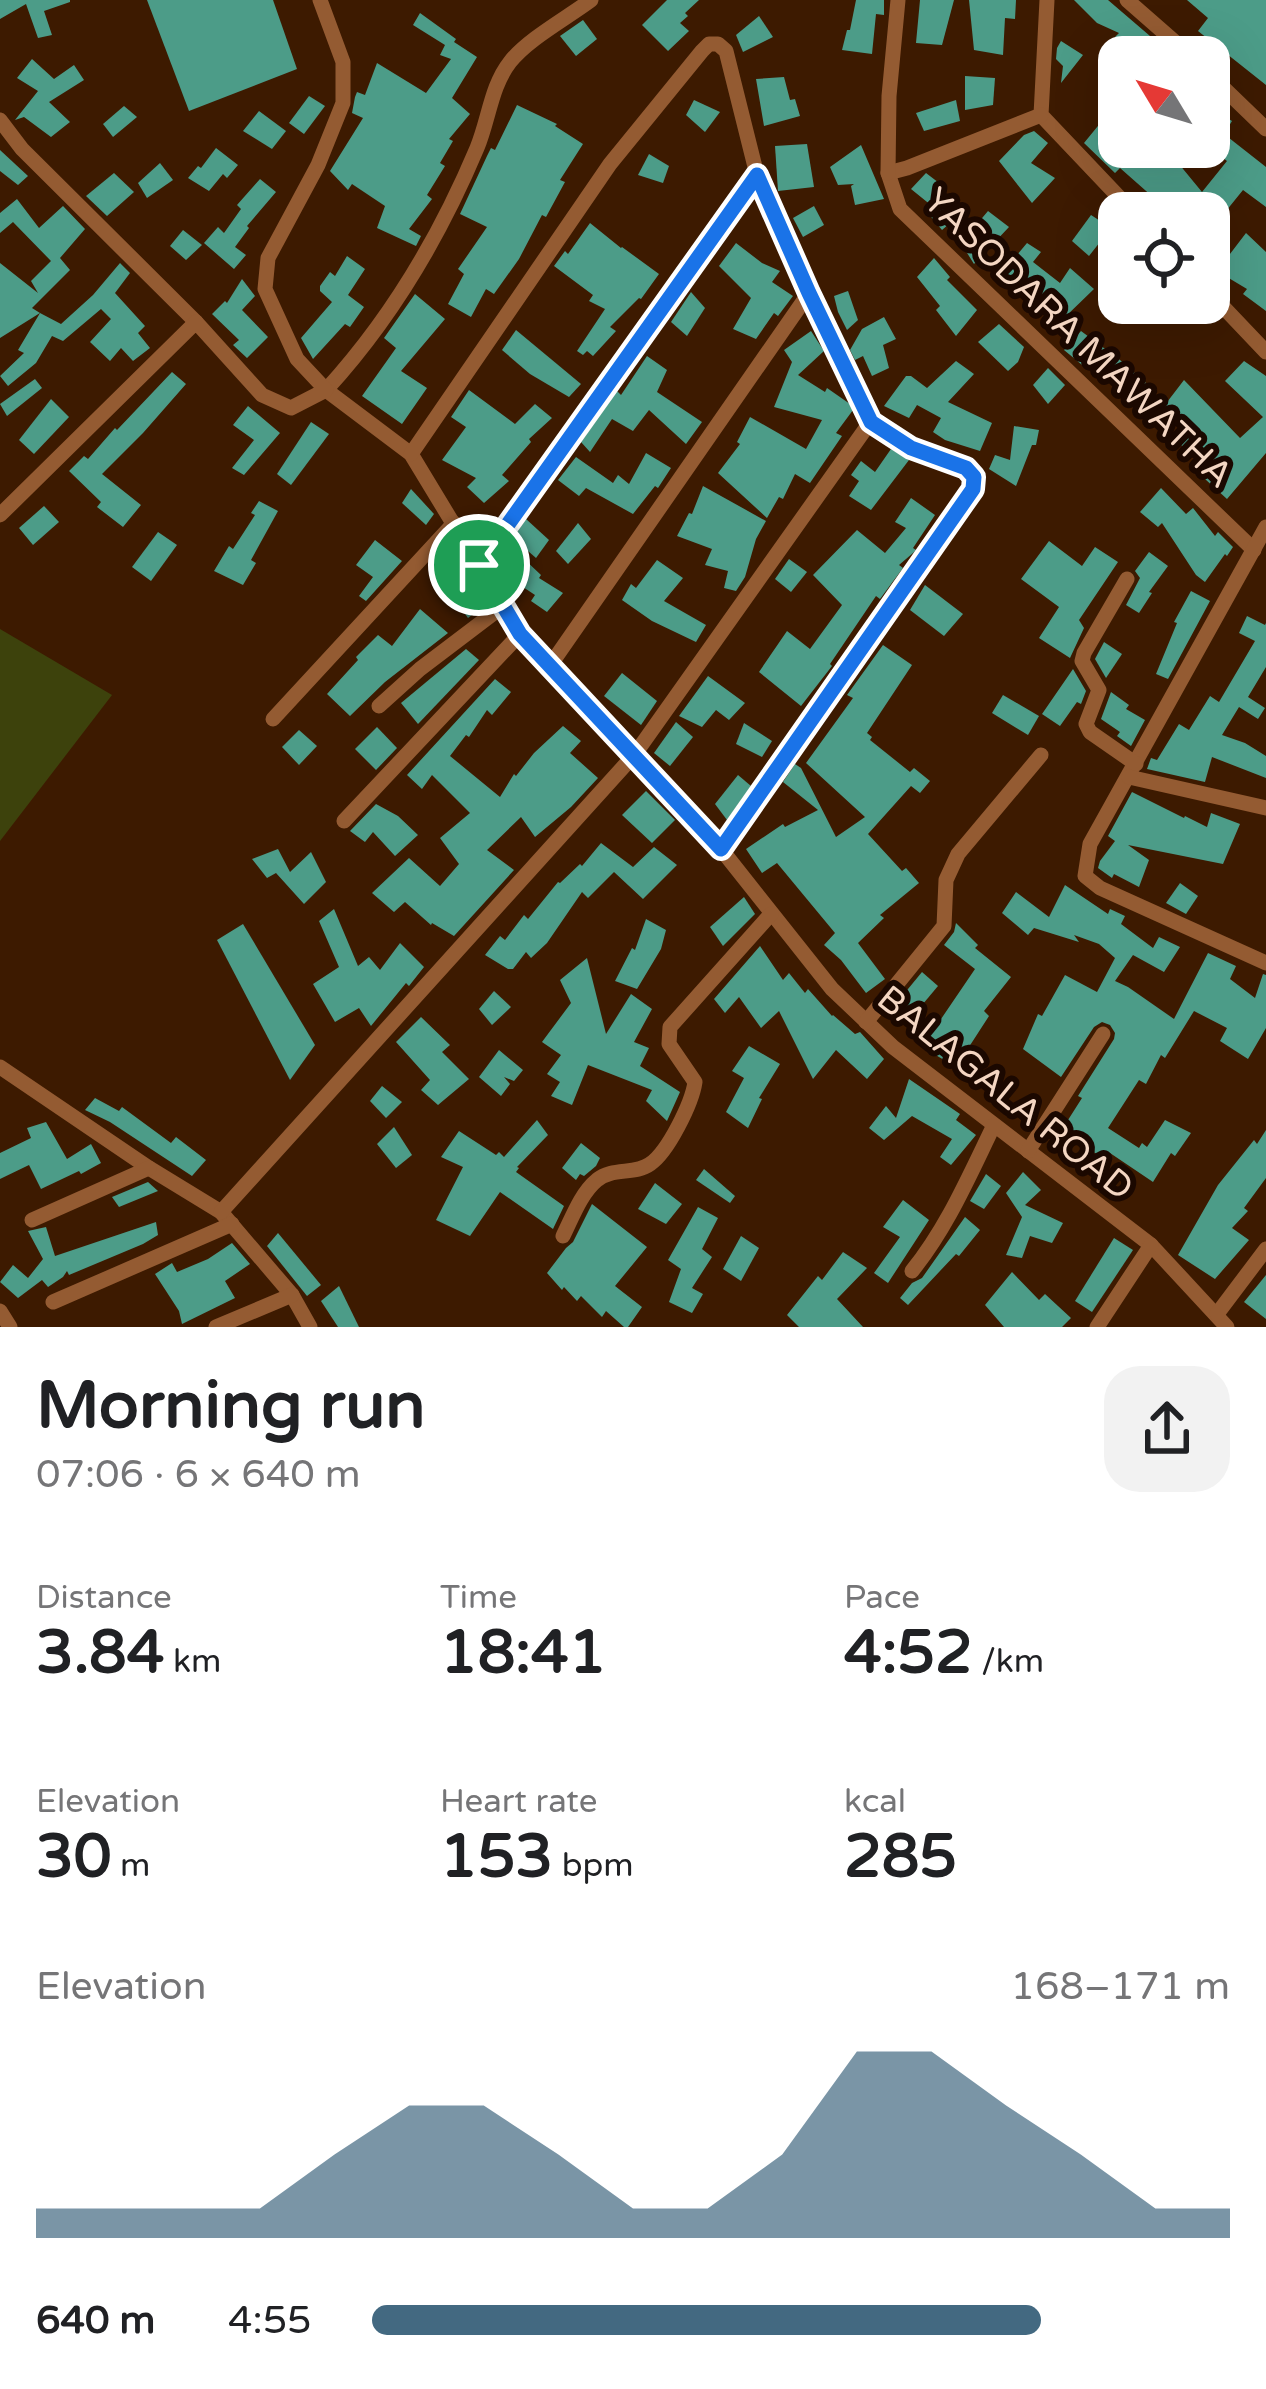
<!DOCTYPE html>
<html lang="en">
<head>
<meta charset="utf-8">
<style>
	body { margin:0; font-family:"Varela Round",sans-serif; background:#f2f2f2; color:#202124; height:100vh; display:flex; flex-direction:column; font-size:45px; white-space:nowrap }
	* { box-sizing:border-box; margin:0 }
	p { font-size:39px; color:#757577 }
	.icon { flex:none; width:66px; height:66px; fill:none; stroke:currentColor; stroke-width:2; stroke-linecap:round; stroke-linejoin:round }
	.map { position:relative; height:1327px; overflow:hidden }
	.details { display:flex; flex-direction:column; background:#fff; flex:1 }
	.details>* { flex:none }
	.needle { width:78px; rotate:308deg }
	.tools { position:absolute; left:1098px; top:36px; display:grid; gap:24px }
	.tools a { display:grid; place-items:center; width:132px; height:132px; border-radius:24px; background:#fff; box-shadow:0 12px 48px #0002; font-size:60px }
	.pin { position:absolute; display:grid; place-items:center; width:102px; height:102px; color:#fff; margin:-51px; border:6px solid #fff; border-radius:50%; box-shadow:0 3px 12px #0007 }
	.round { display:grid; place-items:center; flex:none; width:126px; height:126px; border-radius:36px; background:#f2f2f2 }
	.head { display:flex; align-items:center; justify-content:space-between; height:204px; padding:0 36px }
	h1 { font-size:66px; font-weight:700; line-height:90px }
	.stats { display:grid; grid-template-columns:repeat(3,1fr); gap:18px; height:204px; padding:12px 36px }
	.stats div { display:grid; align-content:center }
	.stats b { font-size:60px; font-weight:700 }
	.stats small { font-size:33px; font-weight:400 }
	.stats p { font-size:33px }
	.chart { height:336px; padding:24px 36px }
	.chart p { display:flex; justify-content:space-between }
	.chart svg { width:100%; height:216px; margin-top:12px; fill:#436981; opacity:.7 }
	ul { padding:0 36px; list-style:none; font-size:39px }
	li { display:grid; grid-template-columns:192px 144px 1fr; align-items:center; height:90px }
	li i { height:30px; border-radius:15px; background:#436981 }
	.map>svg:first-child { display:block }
	.green { fill:#3d420c }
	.building { fill:#4c9c88 }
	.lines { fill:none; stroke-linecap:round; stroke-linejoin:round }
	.minor { stroke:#945b32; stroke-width:15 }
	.route-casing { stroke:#fff; stroke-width:24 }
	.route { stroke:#1a73e8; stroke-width:15 }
	.labels { text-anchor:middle; stroke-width:12; stroke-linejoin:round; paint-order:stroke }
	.street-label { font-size:36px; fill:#f4d6c2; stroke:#1b0800 }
</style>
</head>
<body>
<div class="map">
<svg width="1266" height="1327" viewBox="0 0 1266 1327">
	<rect width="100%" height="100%" fill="#3d1a00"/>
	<!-- green -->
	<polygon class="green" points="0,629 112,695 0,841"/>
	<!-- building -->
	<g class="building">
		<polygon points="0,0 70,0 70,2 44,11 52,35 38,38 26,4 0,19"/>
		<polygon points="147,0 273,0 297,69 189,111"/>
		<polygon points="667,0 699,0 685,13 688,16 680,23 689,31 668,51 642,25"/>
		<polygon points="856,0 884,0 884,15 876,14 872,54 842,50 847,30 850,30"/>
		<polygon points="920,0 954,0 942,45 916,43"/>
		<polygon points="969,0 1016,0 1015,19 1005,18 1003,55 974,50"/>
		<polygon points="1074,0 1108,0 1150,36 1131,52 1115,37 1119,33 1097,23"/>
		<polygon points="1187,0 1266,0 1266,85 1198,31 1208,18"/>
		<polygon points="420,13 456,39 454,42 477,57 452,98 470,114 449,139 453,141 440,163 445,166 427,195 432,199 409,229 421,236 416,246 377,228 385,206 352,184 348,190 330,171 363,118 352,113 355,97 357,92 365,95 377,63 426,93 451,59 440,55 445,45 413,25"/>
		<polygon points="759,16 773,37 743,52 736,35"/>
		<polygon points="583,20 597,39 576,56 560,36"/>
		<polygon points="1061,41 1083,55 1061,83 1063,66 1056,59 1057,48"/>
		<polygon points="32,59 54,79 74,65 84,80 49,102 70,122 51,137 24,117 15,120 38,91 17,78"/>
		<polygon points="965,76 995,78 993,105 965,110"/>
		<polygon points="784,77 790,100 795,99 800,116 764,126 756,79"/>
		<polygon points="309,96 325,106 304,134 289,123"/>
		<polygon points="694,100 720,112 705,132 686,115"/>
		<polygon points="956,100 960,121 924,131 916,113"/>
		<polygon points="517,105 557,124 555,126 583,144 560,180 565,182 546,217 542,215 519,259 494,294 486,289 471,317 448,304 464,274 458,269 487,227 460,214 487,156 491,148 495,150"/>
		<polygon points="124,106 137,117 113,137 103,124"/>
		<polygon points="1209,106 1232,121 1224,134 1266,167 1266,207 1243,190 1209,232 1209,213 1171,213 1120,168 1115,173 1084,143 1111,110 1119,117 1119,147 1165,147 1202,192 1227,161 1214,151 1209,160"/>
		<polygon points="259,111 286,131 272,149 243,131"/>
		<polygon points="1034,131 1048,143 1031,163 1055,178 1032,203 999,161 1024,135"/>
		<polygon points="807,144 814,187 778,191 775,146"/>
		<polygon points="861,145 884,199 855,205 851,186 854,184 838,185 830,167"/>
		<polygon points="216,148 238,165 227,178 223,174 209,191 188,178 198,166 201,168"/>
		<polygon points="0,150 28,176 18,185 0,171"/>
		<polygon points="649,154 669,166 663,183 638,175"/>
		<polygon points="160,163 173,180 147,198 138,183"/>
		<polygon points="114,173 134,192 107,216 86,196"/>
		<polygon points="926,173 943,186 938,192 972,230 988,211 1009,227 974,264 949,224 942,230 927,212 932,206 911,189"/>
		<polygon points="260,179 276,192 247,226 249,228 235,247 246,255 234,269 204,243 218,227 224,233 241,209 237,205"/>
		<polygon points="17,199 39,228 63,206 85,229 60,258 70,270 32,308 40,313 0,338 0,263 38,293 31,281 51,261 13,222 0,233 0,213"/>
		<polygon points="814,206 824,225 803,237 793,218"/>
		<polygon points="1091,215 1111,228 1089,256 1072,241"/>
		<polygon points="590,223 621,248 622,247 659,274 641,299 639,298 610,327 616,331 593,356 587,351 583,355 577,351 605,309 589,301 593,295 554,266 565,251 568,254"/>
		<polygon points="183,230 202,245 186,260 170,246"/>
		<polygon points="1246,233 1266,252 1266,311 1243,294 1247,289 1217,271"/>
		<polygon points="736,243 762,263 780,271 772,282 793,296 778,316 774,313 756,339 733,329 751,298 719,266"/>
		<polygon points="1027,243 1041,252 1033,262 1060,283 1070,268 1094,289 1063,319 1024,275 1018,282 1002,273"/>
		<polygon points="347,256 365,269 348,295 364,307 350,327 345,324 313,359 301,338 332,302 320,291 320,286 330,272 335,276"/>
		<polygon points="934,258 950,277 947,280 977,310 956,336 936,310 940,306 917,277"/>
		<polygon points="120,263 130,273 115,293 145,326 138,333 150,348 133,361 121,348 110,361 90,342 111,319 101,309 63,341 52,336 36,363 8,386 0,376 24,353 18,350 40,313 61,324 93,295"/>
		<polygon points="242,279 255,296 242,310 268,337 247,358 233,345 239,340 212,314 225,301 227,303"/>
		<polygon points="848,291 858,320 847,330 838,312 834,296"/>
		<polygon points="691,292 705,308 687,336 671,322"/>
		<polygon points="415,294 445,319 401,371 427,388 402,424 362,396 396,348 384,338"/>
		<polygon points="884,317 896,339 883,345 889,368 872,376 863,356 855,360 850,350 862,329"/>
		<polygon points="999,324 1024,347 1018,362 1008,371 978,342"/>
		<polygon points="516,330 581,384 569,397 530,374 502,350"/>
		<polygon points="811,331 824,351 798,375 825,392 827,388 850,404 853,410 836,433 842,436 810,483 795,474 783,499 779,497 767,518 718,473 740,444 737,442 750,417 806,449 822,420 774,407 792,362 784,350"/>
		<polygon points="1081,331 1120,360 1146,383 1127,399 1094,361 1087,369 1064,350"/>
		<polygon points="647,356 667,370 657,392 702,422 686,444 649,410 633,431 612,419 590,452 581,442 617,391 621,395"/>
		<polygon points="956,361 974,374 948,402 992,423 980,451 945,440 933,432 941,418 917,405 909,418 884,406 906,376 911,376 927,388"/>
		<polygon points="1244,361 1266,376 1266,453 1227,499 1205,479 1210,473 1180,444 1189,434 1161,410 1184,380 1240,438 1263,417 1225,381"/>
		<polygon points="1048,368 1065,385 1048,404 1033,385"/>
		<polygon points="172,372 186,384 143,433 102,474 141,505 123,527 97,507 101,502 69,471 84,456 88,459 115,428 117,430"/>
		<polygon points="35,379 42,388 7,416 0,404"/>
		<polygon points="469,390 515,424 535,404 552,418 529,439 531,442 502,475 509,481 484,503 467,487 476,478 442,460 466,427 451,417"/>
		<polygon points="51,399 69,417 34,454 19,440"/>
		<polygon points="248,406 280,433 244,475 232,468 254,440 233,425"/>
		<polygon points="311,422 329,434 291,485 277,474"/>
		<polygon points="1014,426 1039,430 1036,445 1032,445 1016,486 989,469 995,455 1010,460"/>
		<polygon points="891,449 909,460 871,510 849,496 859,481 851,475 861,461 875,472"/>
		<polygon points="646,453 671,468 658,488 655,486 633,514 586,488 579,496 558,480 576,457 613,483 618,475 629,484"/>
		<polygon points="703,486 766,521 756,539 745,577 736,591 724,588 728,571 705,565 712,549 677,536 689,513 692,514"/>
		<polygon points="1161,488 1186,514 1193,508 1215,536 1218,532 1233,547 1227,556 1225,554 1205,582 1196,575 1162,523 1158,527 1140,512"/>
		<polygon points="411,489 434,514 426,525 402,503"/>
		<polygon points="911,498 935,515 913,548 916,550 913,553 899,565 903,568 894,580 880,599 876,596 830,664 832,666 801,706 759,672 787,631 810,649 842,605 813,575 857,530 885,553 906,528 895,522"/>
		<polygon points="259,501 278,511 251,560 256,563 243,585 214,571 229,546 233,549 255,515 251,513"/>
		<polygon points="44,506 59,522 33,545 19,528"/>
		<polygon points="526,519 549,540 536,558 513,538"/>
		<polygon points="578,523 591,539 568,564 556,551"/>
		<polygon points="158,532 177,545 151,581 132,567"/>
		<polygon points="375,540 402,561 366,601 359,596 373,577 356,565"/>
		<polygon points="1049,541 1082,566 1095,547 1118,562 1079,620 1084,628 1070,658 1039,638 1059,607 1021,579"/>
		<polygon points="1149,552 1168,566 1149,592 1152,593 1139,613 1126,605 1140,578 1135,571"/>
		<polygon points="523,558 541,575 539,578 563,593 547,612 531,601 535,595 511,579"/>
		<polygon points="789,559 807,572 791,592 775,579"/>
		<polygon points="657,560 683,578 664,601 706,625 696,642 652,621 622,600 631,584 636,588"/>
		<polygon points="465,574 487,603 468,618 450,593"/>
		<polygon points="925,585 963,614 944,636 910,610"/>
		<polygon points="1191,591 1210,601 1168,679 1156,674 1177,623 1174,622"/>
		<polygon points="420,609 448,633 385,682 350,716 327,694 358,660 356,657 378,635 392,646"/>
		<polygon points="1247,616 1265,625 1266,623 1266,667 1248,697 1265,708 1258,719 1239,707 1222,735 1245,743 1266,756 1266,778 1212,757 1205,782 1147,769 1151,758 1157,760 1179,724 1189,730 1210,696 1219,702 1255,641 1239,633"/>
		<polygon points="1104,642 1122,654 1106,678 1095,659"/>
		<polygon points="883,645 912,665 867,733 872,737 870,740 910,772 914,768 930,781 920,793 911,786 868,834 902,871 906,868 919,883 880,915 884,918 858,943 885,979 866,993 841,960 824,945 835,933 777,863 762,873 746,849 783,824 785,827 818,810 783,782 795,764 801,768 836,837 865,817 806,763 853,698 847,695"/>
		<polygon points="466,649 479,660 418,724 401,703"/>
		<polygon points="1073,669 1086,691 1081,704 1077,702 1060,726 1042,714"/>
		<polygon points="622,673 657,701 641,725 604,696"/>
		<polygon points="708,676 745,703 729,720 716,710 702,727 679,716"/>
		<polygon points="495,679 511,692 492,715 487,710 469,737 466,735 450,756 500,797 514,774 516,776 534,753 563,726 581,741 570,753 598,778 571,807 535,837 521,817 487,850 514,870 454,936 432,923 431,925 405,902 394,912 372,893 409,858 440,886 459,864 440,838 470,813 432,775 422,789 407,775"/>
		<polygon points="1111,692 1129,705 1126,709 1145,720 1131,746 1117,736 1120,732 1101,719"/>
		<polygon points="1003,695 1039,716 1028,735 992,713"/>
		<polygon points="676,722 693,737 670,766 654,753"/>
		<polygon points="744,723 772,741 762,757 736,744"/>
		<polygon points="377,727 397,748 376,770 355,749"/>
		<polygon points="299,730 317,746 299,765 282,747"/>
		<polygon points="738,775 751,786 727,820 715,804"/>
		<polygon points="646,791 675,820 652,843 622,815"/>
		<polygon points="1132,792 1184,818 1185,816 1207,827 1211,813 1240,824 1223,864 1128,845 1149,860 1139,887 1114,874 1112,878 1098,868 1100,861 1115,841 1108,836"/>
		<polygon points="376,804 398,816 418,835 395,856 373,832 365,842 350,831"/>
		<polygon points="601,843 633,867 654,847 677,865 643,899 614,872 588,898 582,892 547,943 531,958 526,952 513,969 508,969 485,955 500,936 505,940 524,915 528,919 558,882 560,883 580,864 582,866"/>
		<polygon points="278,849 290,872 311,852 326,882 304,904 276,873 267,878 252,859"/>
		<polygon points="1180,883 1198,896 1186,914 1166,903"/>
		<polygon points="1065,885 1108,914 1110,909 1125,916 1121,924 1153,948 1159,937 1180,947 1164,972 1133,955 1115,981 1128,987 1174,1019 1208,953 1236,966 1230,979 1255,998 1263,974 1266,975 1266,1028 1248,1059 1220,1041 1227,1028 1194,1011 1165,1058 1161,1055 1146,1084 1139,1080 1108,1128 1139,1148 1142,1143 1147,1147 1165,1120 1191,1133 1175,1156 1171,1153 1153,1182 1110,1153 1106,1160 1061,1131 1082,1098 1078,1096 1114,1039 1115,1033 1110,1025 1102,1022 1094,1027 1061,1077 1023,1049 1038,1014 1042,1016 1065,975 1097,992 1115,958 1099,944 1074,935 1079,942 1034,928 1028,935 1002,913 1016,892 1049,917"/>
		<polygon points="744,897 755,914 723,946 710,927"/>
		<polygon points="334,909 358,966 369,957 380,970 400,943 424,967 409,986 406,983 371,1026 359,1008 335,1022 313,984 339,967 319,921"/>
		<polygon points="646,919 666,930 661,949 637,989 615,981 632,948 635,950"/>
		<polygon points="956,923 978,945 975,948 1011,977 984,1011 989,1016 956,1067 922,1047 975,969 944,945 954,932"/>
		<polygon points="243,924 315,1045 290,1080 217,940"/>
		<polygon points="760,946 783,980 789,973 805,993 808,989 832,1016 833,1015 855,1034 860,1032 884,1059 867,1079 836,1050 813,1079 779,1011 761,1028 739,997 725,1013 714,999"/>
		<polygon points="587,958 606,1034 631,994 652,1009 634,1042 649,1048 640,1066 680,1092 667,1121 646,1101 652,1090 588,1065 572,1105 551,1096 560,1082 547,1074 561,1055 542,1042 571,1003 560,980"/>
		<polygon points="922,972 938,986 907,1023 894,1006"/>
		<polygon points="494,991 511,1007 492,1025 479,1009"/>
		<polygon points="421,1017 450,1045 442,1052 469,1079 438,1105 421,1090 430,1080 396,1042"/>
		<polygon points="749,1046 780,1064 759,1098 762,1099 748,1128 726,1112 744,1078 732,1071"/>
		<polygon points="499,1050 523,1070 514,1081 504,1077 510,1084 501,1096 479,1077"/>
		<polygon points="909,1079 960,1114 956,1120 976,1135 951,1165 940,1157 952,1139 912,1116 884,1140 869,1128 886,1106 896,1118"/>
		<polygon points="382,1086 402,1102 386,1118 370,1101"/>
		<polygon points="95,1098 119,1111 122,1107 171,1143 176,1137 206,1160 192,1176 110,1122 85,1110"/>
		<polygon points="537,1120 548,1135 517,1167 519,1168 516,1172 564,1206 553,1229 500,1192 470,1236 436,1220 463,1167 441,1157 459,1131 496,1155 499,1152 504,1157"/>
		<polygon points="46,1122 67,1159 91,1144 101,1163 81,1174 79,1171 41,1189 29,1165 0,1179 0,1153 31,1138 27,1128"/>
		<polygon points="394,1127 412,1155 396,1168 377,1144"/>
		<polygon points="1266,1130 1266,1178 1244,1208 1248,1211 1232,1228 1249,1240 1215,1279 1178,1255 1218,1185 1254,1140 1257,1144"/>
		<polygon points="581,1143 600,1158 596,1166 584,1176 580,1174 576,1180 562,1168"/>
		<polygon points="704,1169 735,1196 730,1203 696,1180"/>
		<polygon points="1023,1172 1041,1190 1025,1205 1063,1223 1052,1243 1030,1236 1022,1258 1006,1255 1022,1217 1006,1193"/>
		<polygon points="986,1174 1001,1186 984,1209 970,1201"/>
		<polygon points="148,1182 158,1191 119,1207 112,1197"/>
		<polygon points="655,1183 682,1204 666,1224 638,1209"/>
		<polygon points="903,1200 929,1220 888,1283 874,1273 900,1237 883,1227"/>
		<polygon points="592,1204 647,1247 615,1286 642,1307 628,1327 624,1327 606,1311 602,1317 581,1296 577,1301 564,1287 562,1290 547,1273 566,1248 573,1242"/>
		<polygon points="698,1207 718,1218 702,1249 712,1257 692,1288 703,1294 692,1313 669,1302 681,1269 668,1260"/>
		<polygon points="965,1217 980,1230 959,1256 956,1254 908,1305 900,1298 912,1283 922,1278"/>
		<polygon points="156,1222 158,1235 143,1244 69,1275 67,1271 63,1277 48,1287 42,1280 18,1298 0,1282 13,1265 28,1278 43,1259 28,1231 46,1227 55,1256"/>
		<polygon points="278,1233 321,1285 307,1296 267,1246"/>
		<polygon points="741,1236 759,1248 741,1281 723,1269"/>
		<polygon points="1114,1238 1133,1250 1092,1312 1075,1301"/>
		<polygon points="232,1243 250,1264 225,1281 235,1298 182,1324 179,1311 155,1274 172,1263 177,1272 208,1259"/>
		<polygon points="843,1252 867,1268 837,1299 863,1327 799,1327 787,1315 818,1276 822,1280"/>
		<polygon points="1012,1272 1039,1300 1045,1294 1071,1318 1062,1327 1004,1327 985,1305"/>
		<polygon points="1266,1275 1266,1319 1244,1302"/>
		<polygon points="339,1286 359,1327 338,1327 321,1301"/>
	</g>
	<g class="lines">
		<!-- minor -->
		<g class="minor">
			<path d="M 591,0 C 567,18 528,39 510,62 C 491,86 489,119 477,148 C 440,236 391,319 326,390 L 411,454 L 520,634 L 721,849 L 832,989 L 893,1047 L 1151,1245 L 1227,1327"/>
			<polyline points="1047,0 1041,115 1134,213"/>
			<polyline points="1127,0 1192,57"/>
			<polyline points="1209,74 1266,129"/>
			<polyline points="1041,115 907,168 888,173 900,209 1254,550"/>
			<polyline points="0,120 22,149 196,322"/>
			<polyline points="888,173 889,96 898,0"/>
			<polyline points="1209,292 1266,352"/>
			<polyline points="411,454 610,164 702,51 709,44 718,44 726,51 757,175 809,293 871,421 911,448 966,468 974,477 973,489 721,849"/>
			<polyline points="0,515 196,322 262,395 291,408 326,390 297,359 265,289 268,258 318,165 343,103 343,62 320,0"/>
			<polyline points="1266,527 1090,844 1085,876 1100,888 1266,963"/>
			<polyline points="479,565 757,175"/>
			<polyline points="1127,579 1084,653 1082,661 1099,690 1086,724 1090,732 1136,764"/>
			<polyline points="549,667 809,293"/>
			<polyline points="379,706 420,669 503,606"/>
			<polyline points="273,719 454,523"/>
			<polyline points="1129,777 1266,808"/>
			<polyline points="344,821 520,634"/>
			<polyline points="866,1022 944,926 946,880 958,854 1041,755"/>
			<polyline points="0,1067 149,1168 221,1212 292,1295 310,1327"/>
			<polyline points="1028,1151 1103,1034"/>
			<polyline points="221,1212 635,754 871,421"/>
			<polyline points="32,1220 149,1168"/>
			<path d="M 563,1236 C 572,1218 581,1193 597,1180 C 612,1167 635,1175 650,1164 C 668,1152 692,1103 695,1082 L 669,1044 L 670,1027 L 771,914"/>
			<path d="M 912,1271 C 948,1226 969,1176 994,1125"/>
			<polyline points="53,1302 232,1224"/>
			<polyline points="0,1311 10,1327"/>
			<polyline points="1217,1314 1266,1249"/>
			<polyline points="216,1327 292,1295"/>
			<polyline points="1097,1327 1151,1245"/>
		</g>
	</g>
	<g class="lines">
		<defs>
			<polygon id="route" points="757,175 809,293 871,422 911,448 966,468 974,477 973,489 721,849 520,634 479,565"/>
		</defs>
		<!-- route casing -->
		<use href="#route" class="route-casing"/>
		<!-- route -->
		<use href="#route" class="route"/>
	</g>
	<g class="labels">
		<!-- street labels -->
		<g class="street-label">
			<text transform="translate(1079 337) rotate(44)" y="13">YASODARA MAWATHA</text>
			<text transform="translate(1006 1092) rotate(39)" y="13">BALAGALA ROAD</text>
		</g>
	</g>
</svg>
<div class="tools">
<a><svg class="needle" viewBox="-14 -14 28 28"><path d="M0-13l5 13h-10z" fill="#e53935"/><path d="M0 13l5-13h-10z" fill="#757577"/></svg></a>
<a><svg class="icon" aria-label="locate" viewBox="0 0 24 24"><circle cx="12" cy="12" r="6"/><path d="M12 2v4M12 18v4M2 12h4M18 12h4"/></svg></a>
</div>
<div class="pin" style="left:479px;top:565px;background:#1e9e55"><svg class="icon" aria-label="arrive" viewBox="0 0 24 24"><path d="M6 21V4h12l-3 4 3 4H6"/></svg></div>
</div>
<section class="details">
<div class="head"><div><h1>Morning run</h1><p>07:06 · 6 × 640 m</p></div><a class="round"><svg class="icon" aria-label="share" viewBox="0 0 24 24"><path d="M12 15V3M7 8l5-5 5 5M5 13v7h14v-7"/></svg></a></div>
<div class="stats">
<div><p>Distance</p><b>3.84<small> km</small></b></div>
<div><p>Time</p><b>18:41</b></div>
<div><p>Pace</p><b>4:52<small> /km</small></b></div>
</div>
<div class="stats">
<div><p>Elevation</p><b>30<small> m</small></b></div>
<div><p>Heart rate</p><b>153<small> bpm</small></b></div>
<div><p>kcal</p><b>285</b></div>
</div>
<div class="chart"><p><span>Elevation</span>168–171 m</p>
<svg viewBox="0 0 160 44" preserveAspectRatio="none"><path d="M0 44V38L10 38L20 38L30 38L40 27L50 17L60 17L70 27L80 38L90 38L100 27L110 6L120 6L130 17L140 27L150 38L160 38V44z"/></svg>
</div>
<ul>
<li><b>640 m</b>4:55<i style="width:78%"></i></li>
</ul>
</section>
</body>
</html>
